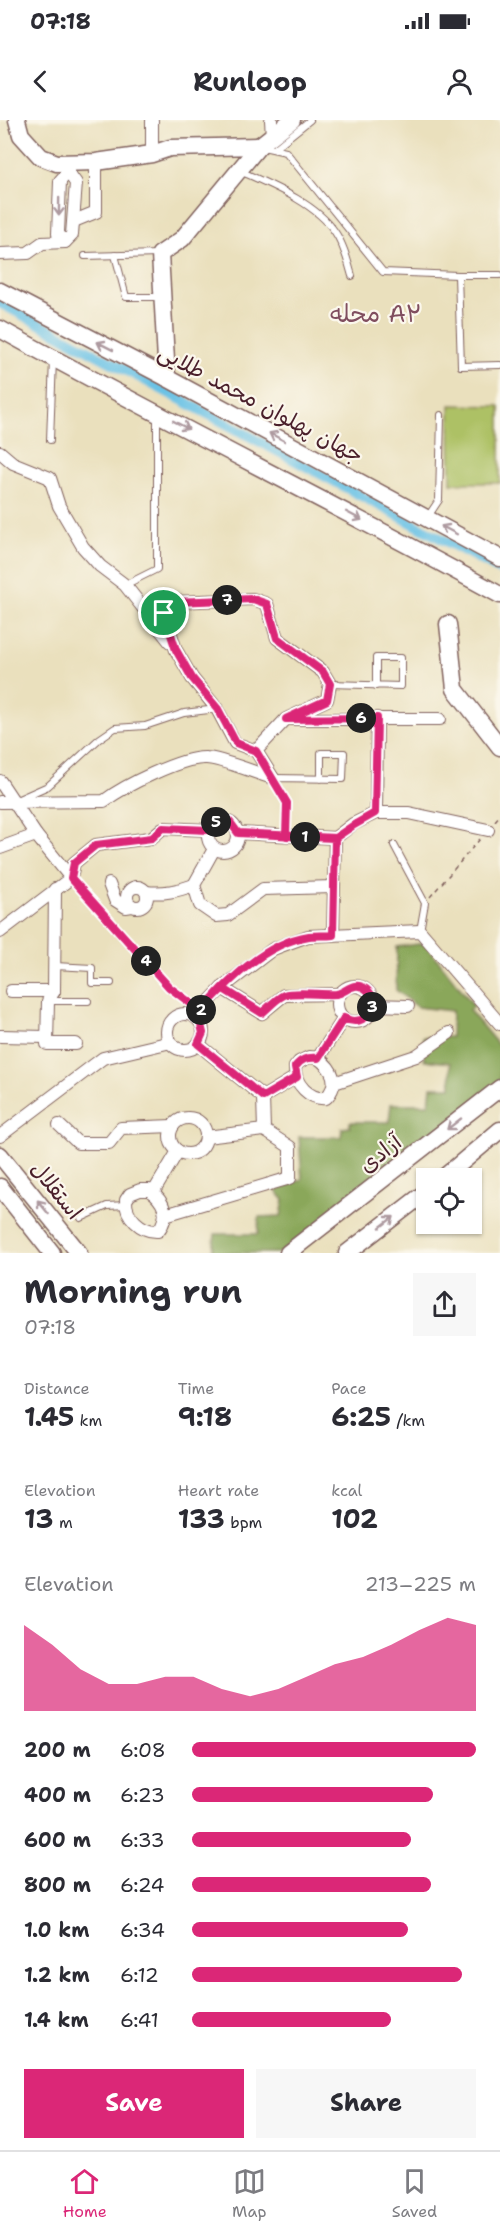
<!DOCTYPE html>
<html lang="en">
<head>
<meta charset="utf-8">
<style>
	body { margin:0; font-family:"Shantell Sans","Playpen Sans Arabic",sans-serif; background:#f7f7f7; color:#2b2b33; height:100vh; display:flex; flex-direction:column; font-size:22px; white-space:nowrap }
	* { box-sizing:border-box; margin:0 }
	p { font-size:20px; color:#7c7c81 }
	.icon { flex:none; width:33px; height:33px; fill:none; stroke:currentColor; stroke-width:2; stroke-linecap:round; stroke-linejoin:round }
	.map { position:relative; height:1133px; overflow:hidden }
	.drawer { display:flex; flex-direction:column; background:#fff; flex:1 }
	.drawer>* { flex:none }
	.controls { position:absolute; left:416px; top:1048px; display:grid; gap:12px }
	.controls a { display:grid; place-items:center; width:66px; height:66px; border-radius:0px; background:#fff; box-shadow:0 2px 4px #0004; font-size:30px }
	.pin { position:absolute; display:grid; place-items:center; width:51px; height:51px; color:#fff; margin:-26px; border:3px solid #fff; border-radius:50%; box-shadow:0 2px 6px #0007 }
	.km { position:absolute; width:30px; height:30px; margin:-15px; border-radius:50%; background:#222; color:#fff; font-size:16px; line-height:30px; text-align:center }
	.round { display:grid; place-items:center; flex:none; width:63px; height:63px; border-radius:0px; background:#f7f7f7 }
	.summary { display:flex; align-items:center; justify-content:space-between; height:102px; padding:0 24px }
	h1 { font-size:33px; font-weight:700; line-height:45px }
	.figures { display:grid; grid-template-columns:repeat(3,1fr); gap:9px; height:102px; padding:6px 24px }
	.figures div { display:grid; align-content:center }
	.figures b { font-size:26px; font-weight:700 }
	.figures small { font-size:16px; font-weight:400 }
	.figures p { font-size:16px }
	.chart { height:168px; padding:12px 24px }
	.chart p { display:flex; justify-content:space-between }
	.chart svg { width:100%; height:108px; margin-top:6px; fill:#db2777; opacity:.7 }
	.primary-button { display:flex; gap:12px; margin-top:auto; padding:12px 24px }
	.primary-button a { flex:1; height:69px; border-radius:0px; background:#db2777; color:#fff; font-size:24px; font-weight:700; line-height:69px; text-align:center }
	.primary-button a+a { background:#f7f7f7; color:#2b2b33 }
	ul { padding:0 24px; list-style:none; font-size:20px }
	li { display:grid; grid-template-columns:96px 72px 1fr; align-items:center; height:45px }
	li i { height:15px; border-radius:8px; background:#db2777 }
	.status { display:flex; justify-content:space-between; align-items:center; height:42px; padding:0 30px; background:#fff; direction:ltr }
	.status svg { height:16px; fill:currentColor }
	header { display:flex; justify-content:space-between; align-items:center; height:78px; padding:0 24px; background:#fff; font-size:27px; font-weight:700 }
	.menu { display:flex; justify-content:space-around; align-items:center; height:84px; border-top:2px solid #e1e1e2; background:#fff; font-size:16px; color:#7c7c81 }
	.menu a { display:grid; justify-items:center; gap:3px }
	.menu .on { color:#db2777 }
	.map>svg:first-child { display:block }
	.green { fill:#adc165; stroke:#7c7048; stroke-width:1.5 }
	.forest { fill:#8aa75a; stroke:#6a6342; stroke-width:1.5 }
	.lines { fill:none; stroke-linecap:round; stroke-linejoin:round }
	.canal { stroke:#68c1e5; stroke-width:10 }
	.lane-casing { stroke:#82635e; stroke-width:8 }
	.street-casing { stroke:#82635e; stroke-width:14 }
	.secondary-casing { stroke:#82635e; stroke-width:19 }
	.path { stroke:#82635e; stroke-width:1.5; stroke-dasharray:4.5 4.5; stroke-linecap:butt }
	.lane { stroke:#fff; stroke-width:6 }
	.street { stroke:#fff; stroke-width:12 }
	.secondary { stroke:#fff; stroke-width:16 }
	.oneway { stroke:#ae9aa0 }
	.route-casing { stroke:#fff; stroke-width:12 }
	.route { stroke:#db2777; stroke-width:8 }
	.labels { text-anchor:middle; stroke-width:4.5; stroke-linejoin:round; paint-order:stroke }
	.street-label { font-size:22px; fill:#4a1f2b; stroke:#fbf7ec }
	.neighbourhood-label { font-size:24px; fill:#804e5f; stroke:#fbf7ec }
</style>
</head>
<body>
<div class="status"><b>07:18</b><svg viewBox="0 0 49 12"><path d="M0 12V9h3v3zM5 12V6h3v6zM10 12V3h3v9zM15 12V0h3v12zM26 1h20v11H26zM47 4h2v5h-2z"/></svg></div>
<header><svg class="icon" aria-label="back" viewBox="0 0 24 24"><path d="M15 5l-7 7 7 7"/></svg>Runloop<svg class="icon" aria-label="person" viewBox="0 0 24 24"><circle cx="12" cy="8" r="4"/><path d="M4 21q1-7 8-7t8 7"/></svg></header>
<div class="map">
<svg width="500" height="1133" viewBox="0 0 500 1133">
	<rect width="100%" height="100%" fill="#fbf7ec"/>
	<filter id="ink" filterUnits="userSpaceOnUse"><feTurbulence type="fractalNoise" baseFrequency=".0167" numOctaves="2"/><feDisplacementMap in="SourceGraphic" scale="12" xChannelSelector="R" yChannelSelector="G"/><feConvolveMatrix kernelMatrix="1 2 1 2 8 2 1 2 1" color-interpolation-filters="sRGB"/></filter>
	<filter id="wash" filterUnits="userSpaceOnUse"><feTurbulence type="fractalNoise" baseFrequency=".008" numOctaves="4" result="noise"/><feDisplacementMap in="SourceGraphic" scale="24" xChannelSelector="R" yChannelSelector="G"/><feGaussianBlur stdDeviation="1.35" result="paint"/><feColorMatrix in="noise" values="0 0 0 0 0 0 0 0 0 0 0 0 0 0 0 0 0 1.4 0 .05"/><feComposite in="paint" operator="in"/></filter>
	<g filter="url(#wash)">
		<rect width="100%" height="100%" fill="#eae0bd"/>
		<!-- green -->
		<polygon class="green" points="450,285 500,286 500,363 451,363"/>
		<!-- forest -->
		<polygon class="forest" points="425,823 474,886 469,890 500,927 500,962 280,1133 212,1133 213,1133 215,1114 258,1114 259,1097 281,1096 284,1080 276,1071 302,1059 299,1017 341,1017 342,1008 350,1007 350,1002 389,1002 391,984 429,984 431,967 451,967 450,943 424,940 423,917 451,917 452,891 417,887 396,870 397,827"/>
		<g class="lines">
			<!-- canal -->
			<polyline class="canal" points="0,183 500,450"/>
		</g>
	</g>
	<g filter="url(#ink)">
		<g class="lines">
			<defs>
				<g id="lane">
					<polyline points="263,27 286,32 383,152 458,155 500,155"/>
					<polyline points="274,29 310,0"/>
					<path d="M 240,51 C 271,65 316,83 335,112 C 344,125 348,142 352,156"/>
					<polyline points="115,135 126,177 160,177"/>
					<polyline points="85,136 159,134"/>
					<polyline points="458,155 461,246 500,245"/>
					<polyline points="50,320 53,239"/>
					<polyline points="427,398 439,380 441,295"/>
					<polyline points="125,465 157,449 157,296"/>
					<polyline points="330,564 401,566 401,538 376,538 376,566"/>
					<polyline points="21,678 48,666 99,619 115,608 145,606 184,593 217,589"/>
					<polyline points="286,715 287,683 273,658 343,659 344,633 321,633 321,659"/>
					<polyline points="394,725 425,783 420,811"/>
					<polyline points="55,846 92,848 92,863 111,863"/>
					<polyline points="48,881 88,881"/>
					<polyline points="81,1098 107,1086 126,1085"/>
				</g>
				<g id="street">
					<polyline points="152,0 152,34"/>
					<polyline points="271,0 272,16"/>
					<polyline points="74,101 96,92 96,42"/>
					<polyline points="65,122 58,114 60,61 68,52 68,45"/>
					<polyline points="0,134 28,133 42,123 65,122 72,115 76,63 68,52"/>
					<polyline points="0,332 13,343 50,358 59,386 83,427 100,446 125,465 170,522"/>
					<polyline points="291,599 440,599"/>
					<polyline points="256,631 286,599 327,580 330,564 323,552 277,518 267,484 253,479 174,482 164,493 176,530 192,558 217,589 235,623 256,631 273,658"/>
					<polyline points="0,661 36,715 71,758"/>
					<path d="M 0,682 L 104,681 C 124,666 181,637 206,638 C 220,638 258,654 273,658"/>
					<polyline points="376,693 377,598"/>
					<circle cx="223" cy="716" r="15"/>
					<polyline points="238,713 335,718 353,704 376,693 409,693 488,710"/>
					<polyline points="0,728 36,715"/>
					<polyline points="214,729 194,765 200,785 216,796 228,795 263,769 333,767"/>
					<polyline points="71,758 74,743 96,725 151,718 163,708 208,710"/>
					<polyline points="109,764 115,780 126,787 132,786"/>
					<circle cx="137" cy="777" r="10"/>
					<polyline points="55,769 54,871 48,881 47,924 76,924"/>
					<path d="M 146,772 C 164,774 177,771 194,765"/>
					<polyline points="0,812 71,758"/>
					<polyline points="333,815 335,718"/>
					<circle cx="355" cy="884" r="18"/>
					<polyline points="222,868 262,893 284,875 340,874"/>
					<polyline points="11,871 54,871"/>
					<polyline points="373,885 408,886"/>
					<circle cx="185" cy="912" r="18"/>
					<polyline points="195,896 222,868 273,829 308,816 420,811 500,904"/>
					<polyline points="0,916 47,917"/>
					<path d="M 309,937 L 318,938 C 333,949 340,963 326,978 C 310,980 294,964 295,947 L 299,942 Z"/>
					<polyline points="318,938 344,898"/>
					<polyline points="334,963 416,936 449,913"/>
					<polyline points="263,977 296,957"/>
					<circle cx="188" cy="1016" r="18"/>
					<polyline points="59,1005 78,1023 109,1023 121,1008 173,1006"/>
					<polyline points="0,1016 103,938 171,922"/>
					<polyline points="206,1017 264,1010"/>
					<path d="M 140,1070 L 149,1070 C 164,1081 171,1095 158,1111 C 141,1112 125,1096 126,1080 L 130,1074 Z"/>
					<polyline points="153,1073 178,1031"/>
					<polyline points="165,1095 290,1058 290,1027 264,1010 263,977 198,924"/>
				</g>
				<g id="secondary">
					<polyline points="17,0 21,15 41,37 57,43 96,42 152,34 170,28 259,26"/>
					<polyline points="0,171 167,258 500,438"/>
					<path d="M 0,209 C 165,301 335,384 500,475"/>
					<polyline points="167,258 160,134 182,119 259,26 292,0"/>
					<polyline points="448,504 455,569 500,627"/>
					<polyline points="0,1035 79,1133"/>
					<polyline points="442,1059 500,1010"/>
					<polyline points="0,1067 52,1133"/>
					<polyline points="288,1133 500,968"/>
					<polyline points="347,1133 426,1072"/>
				</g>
			</defs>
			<!-- lane casing -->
			<use href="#lane" class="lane-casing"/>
			<!-- street casing -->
			<use href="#street" class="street-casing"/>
			<!-- secondary casing -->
			<use href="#secondary" class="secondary-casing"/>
			<!-- path -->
			<g class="path">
				<polyline points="495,701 500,695"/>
				<polyline points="78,765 169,867 190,883"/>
				<polyline points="430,777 480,719"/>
			</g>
			<!-- lane -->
			<use href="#lane" class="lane"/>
			<!-- street -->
			<use href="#street" class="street"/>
			<!-- secondary -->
			<use href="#secondary" class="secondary"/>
		</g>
		<!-- one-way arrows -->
		<defs><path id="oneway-shaft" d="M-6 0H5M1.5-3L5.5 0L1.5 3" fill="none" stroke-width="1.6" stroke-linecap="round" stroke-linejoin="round" transform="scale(1.5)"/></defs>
		<g class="oneway">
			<use href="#oneway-shaft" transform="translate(59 87) rotate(91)"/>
			<use href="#oneway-shaft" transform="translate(105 226) rotate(-153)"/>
			<use href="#oneway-shaft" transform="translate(181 305) rotate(28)"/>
			<use href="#oneway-shaft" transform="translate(277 317) rotate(-152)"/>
			<use href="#oneway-shaft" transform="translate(354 396) rotate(28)"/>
			<use href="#oneway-shaft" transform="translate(449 410) rotate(-152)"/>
			<use href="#oneway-shaft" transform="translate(454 1004) rotate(142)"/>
			<use href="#oneway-shaft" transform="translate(43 1087) rotate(-129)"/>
			<use href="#oneway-shaft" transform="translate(387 1102) rotate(-38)"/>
		</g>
	</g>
	<g class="lines" filter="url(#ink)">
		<defs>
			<path id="route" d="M 164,493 L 176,530 L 192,558 L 218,589 L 236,623 L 256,631 L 287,683 L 286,716 L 335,718 L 333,815 C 325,816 317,815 309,816 C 263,823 225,865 195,897 L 200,901 L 203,913 L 198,924 L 263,977 L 297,957 L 295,947 C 301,939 307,937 318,938 L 344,898 C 365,910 384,883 366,869 C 353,860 346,873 336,874 C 323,875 294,871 284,875 C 277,878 268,888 262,893 L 222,868 L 201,891 L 169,867 L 71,758 L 74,743 L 96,725 L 152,718 L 163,708 L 208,710 C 214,702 220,699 230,702 L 238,713 L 335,718 L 354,705 L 375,693 L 377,598 L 286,599 L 327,580 L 330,564 L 323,552 L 277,518 L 267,484 L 253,479 L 174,482 L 164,493"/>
		</defs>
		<!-- route casing -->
		<use href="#route" class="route-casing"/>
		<!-- route -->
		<use href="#route" class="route"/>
	</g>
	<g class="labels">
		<!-- street labels -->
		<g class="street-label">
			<text transform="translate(261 283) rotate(28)" y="8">جهان پهلوان محمد طلایی</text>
			<text transform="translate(380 1033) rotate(-38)" y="8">آزادی</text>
			<text transform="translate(57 1070) rotate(51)" y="8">استقلال</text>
		</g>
		<!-- neighbourhood labels -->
		<g class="neighbourhood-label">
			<text x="376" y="202">محله A۲</text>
		</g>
	</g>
</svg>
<div class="controls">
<a><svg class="icon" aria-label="locate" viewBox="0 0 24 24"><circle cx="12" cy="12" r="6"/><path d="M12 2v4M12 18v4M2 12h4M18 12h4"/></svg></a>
</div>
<div class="pin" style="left:164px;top:493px;background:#1e9e55"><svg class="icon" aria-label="arrive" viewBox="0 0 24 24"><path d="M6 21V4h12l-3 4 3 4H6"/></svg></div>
<b class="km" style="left:305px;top:717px">1</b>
<b class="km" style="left:201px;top:890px">2</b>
<b class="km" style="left:372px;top:887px">3</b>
<b class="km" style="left:146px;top:841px">4</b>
<b class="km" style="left:216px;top:702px">5</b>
<b class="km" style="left:361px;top:598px">6</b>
<b class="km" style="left:227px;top:480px">7</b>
</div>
<section class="drawer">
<div class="summary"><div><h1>Morning run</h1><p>07:18</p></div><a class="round"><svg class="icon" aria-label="share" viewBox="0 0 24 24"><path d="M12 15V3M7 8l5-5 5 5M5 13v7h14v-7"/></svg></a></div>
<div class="figures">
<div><p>Distance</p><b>1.45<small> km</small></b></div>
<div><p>Time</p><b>9:18</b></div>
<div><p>Pace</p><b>6:25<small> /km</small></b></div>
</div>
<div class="figures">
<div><p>Elevation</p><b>13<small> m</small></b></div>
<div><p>Heart rate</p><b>133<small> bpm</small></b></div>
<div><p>kcal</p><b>102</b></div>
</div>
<div class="chart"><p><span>Elevation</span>213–225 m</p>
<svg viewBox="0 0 160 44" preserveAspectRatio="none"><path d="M0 44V9L10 17L20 27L30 33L40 33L50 30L60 30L70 35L80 38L90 35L100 30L110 25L120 22L130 17L140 11L150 6L160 9V44z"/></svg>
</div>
<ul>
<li><b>200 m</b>6:08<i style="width:100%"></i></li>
<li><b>400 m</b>6:23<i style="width:85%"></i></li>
<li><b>600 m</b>6:33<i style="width:77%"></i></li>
<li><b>800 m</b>6:24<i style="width:84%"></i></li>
<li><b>1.0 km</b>6:34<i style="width:76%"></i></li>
<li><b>1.2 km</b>6:12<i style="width:95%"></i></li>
<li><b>1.4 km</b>6:41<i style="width:70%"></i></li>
</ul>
<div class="primary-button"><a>Save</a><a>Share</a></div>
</section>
<nav class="menu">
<a class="on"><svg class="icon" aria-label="home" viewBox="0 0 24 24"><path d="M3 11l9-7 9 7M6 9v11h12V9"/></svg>Home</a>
<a><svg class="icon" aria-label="map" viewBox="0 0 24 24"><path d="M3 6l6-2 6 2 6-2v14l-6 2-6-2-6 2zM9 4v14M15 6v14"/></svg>Map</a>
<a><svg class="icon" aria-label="saved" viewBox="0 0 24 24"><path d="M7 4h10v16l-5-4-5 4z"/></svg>Saved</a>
</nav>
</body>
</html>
